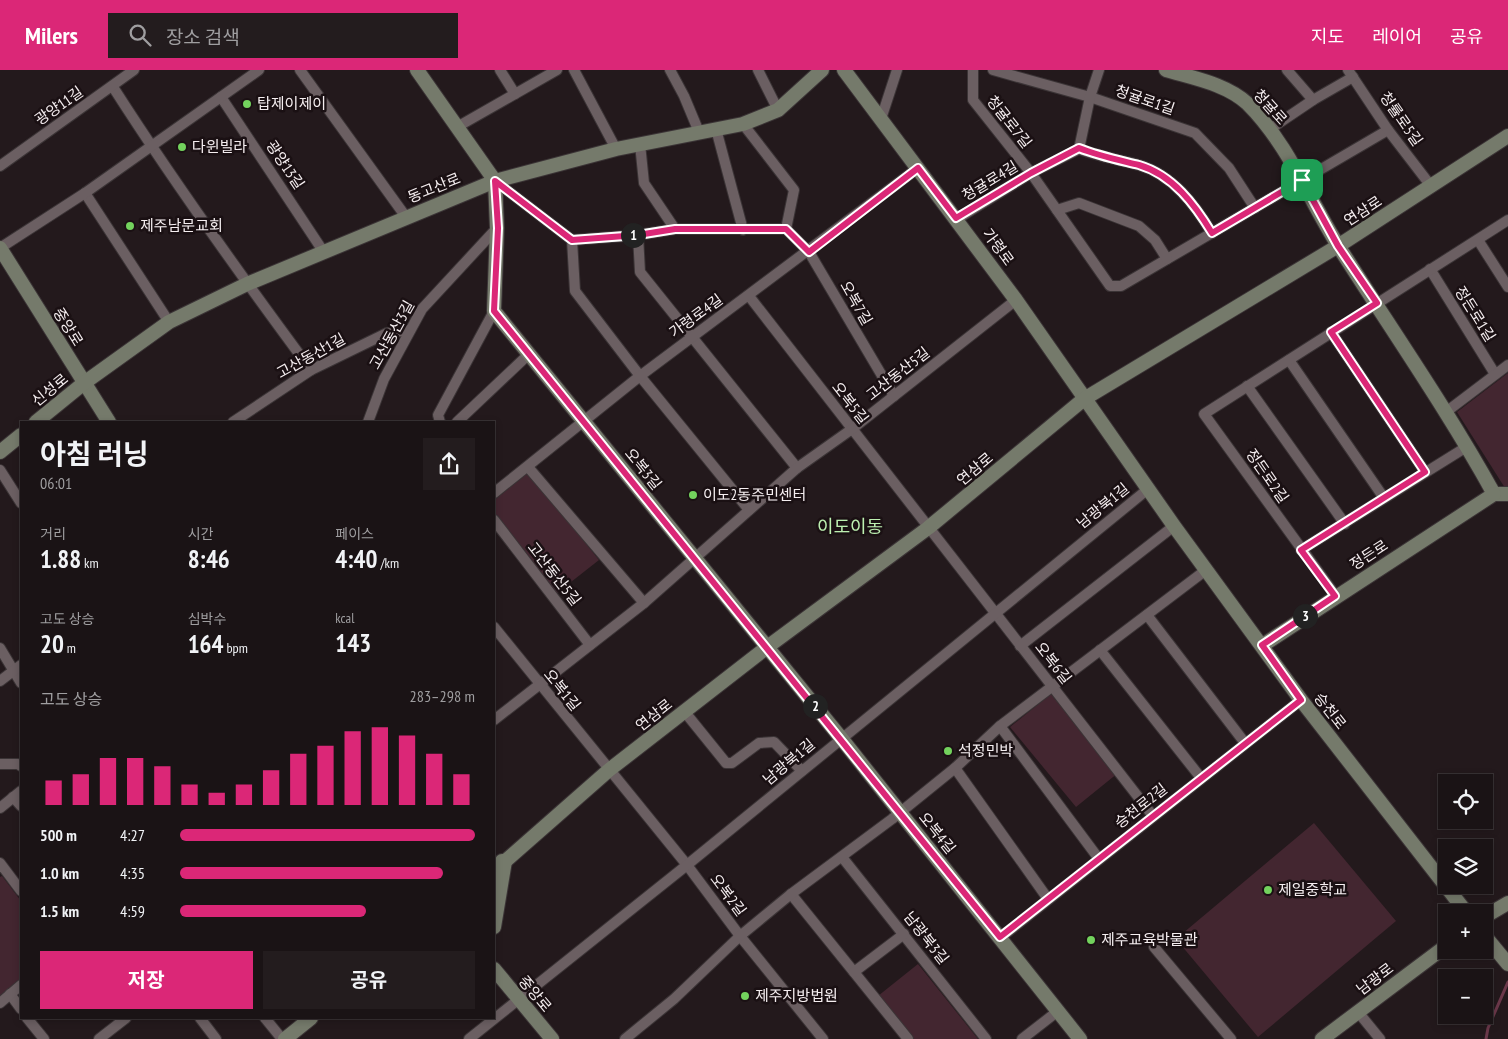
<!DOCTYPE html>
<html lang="ko">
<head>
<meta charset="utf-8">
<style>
	body { margin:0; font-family:"PT Sans Narrow","Noto Sans KR",sans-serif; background:#231c1e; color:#f1f3f6; height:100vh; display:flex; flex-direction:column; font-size:19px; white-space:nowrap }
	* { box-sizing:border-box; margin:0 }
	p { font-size:16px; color:#9f9ea0 }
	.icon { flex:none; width:28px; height:28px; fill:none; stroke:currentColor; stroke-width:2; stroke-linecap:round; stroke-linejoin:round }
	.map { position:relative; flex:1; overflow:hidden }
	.details { position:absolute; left:20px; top:351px; width:475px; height:598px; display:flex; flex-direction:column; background:#1a1315; border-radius:0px; box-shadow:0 2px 8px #0003,0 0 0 1px #383234 }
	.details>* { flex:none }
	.fabs { position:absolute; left:1438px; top:704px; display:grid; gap:10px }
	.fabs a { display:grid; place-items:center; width:55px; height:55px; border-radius:0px; background:#1a1315; box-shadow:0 2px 8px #0003,0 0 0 1px #383234; font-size:25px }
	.pin { position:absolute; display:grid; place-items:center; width:42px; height:42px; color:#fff; margin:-21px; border-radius:10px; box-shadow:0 2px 8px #0006 }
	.km { position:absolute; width:25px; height:25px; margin:-12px; border-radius:50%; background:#222; color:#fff; font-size:14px; line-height:25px; text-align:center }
	.round { display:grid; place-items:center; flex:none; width:52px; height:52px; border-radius:0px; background:#231c1e }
	.overview { display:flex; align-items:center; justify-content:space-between; height:85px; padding:0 20px }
	h1 { font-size:28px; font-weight:700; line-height:38px }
	.metrics { display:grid; grid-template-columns:repeat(3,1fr); gap:8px; height:85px; padding:5px 20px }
	.metrics div { display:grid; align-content:center }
	.metrics b { font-size:25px; font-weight:700 }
	.metrics small { font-size:14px; font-weight:400 }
	.metrics p { font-size:14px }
	.chart { height:140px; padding:10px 20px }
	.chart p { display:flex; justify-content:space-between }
	.chart svg { width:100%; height:90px; margin-top:5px; stroke:#db2777; stroke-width:6 }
	.primary-button { display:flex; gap:10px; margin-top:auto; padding:10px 20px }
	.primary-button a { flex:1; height:58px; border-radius:0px; background:#db2777; color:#fff; font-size:20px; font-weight:700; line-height:58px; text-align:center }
	.primary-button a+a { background:#231c1e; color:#f1f3f6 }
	ul { padding:0 20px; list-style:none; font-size:16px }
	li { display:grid; grid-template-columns:80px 60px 1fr; align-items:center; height:38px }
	li i { height:12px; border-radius:6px; background:#db2777 }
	header { display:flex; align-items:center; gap:30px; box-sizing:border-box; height:70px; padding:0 25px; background:#db2777; color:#fff }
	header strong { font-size:24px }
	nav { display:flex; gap:28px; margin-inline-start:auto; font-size:18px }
	.search { width:350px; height:45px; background:#231c1e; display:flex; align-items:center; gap:12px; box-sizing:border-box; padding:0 18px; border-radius:0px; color:#9f9ea0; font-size:19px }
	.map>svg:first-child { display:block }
	.green { fill:#432630 }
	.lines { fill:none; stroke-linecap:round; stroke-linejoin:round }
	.stream { stroke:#6b384a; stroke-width:3 }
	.street-casing { stroke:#3b3436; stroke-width:12 }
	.secondary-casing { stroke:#3b3436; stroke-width:16 }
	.street { stroke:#6b5f62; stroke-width:10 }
	.secondary { stroke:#757a6b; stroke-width:14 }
	.route-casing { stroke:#fff; stroke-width:10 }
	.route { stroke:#db2777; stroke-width:6 }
	.poi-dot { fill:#73d25d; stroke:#1a1013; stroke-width:2 }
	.labels { text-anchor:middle; stroke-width:5; stroke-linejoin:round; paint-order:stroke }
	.street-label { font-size:15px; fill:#f5eef0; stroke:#1a1013 }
	.poi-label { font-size:15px; fill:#f5eef0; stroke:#1a1013; text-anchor:start }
	.quarter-label { font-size:18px; fill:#bdf0b1; stroke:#1a1013 }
</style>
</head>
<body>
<header>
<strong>Milers</strong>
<div class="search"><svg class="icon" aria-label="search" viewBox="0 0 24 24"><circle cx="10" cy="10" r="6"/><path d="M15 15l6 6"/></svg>장소 검색</div>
<nav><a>지도</a><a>레이어</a><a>공유</a></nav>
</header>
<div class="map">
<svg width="1508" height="969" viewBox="0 0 1508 969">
	<rect width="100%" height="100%" fill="#23191c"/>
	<!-- green -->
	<g class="green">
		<polygon points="1508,303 1508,418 1505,418 1457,342"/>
		<polygon points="529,402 599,490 557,523 494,443 494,430"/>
		<polygon points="1052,623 1118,703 1076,737 1010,657"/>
		<polygon points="1314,753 1396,851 1258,967 1176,869"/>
		<polygon points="2,806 21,831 21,909 0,926 0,807"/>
		<polygon points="918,894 978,969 912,969 878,926"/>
	</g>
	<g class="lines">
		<!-- stream -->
		<polyline class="stream" points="1486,969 1488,958 1508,912"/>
		<defs>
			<g id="street">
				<polyline points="300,0 406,147"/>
				<polyline points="500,0 515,24"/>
				<polyline points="574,0 616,79"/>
				<polyline points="670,0 684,26 699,62"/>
				<polyline points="758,0 778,40"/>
				<polyline points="973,0 973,30 1031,103 1110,216 1121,216 1388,60"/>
				<polyline points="993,0 1090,27 1195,63 1229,98 1255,138"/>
				<polyline points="1287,0 1313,30"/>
				<polyline points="1348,0 1388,60 1431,116"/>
				<path d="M 113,17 C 175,114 242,207 311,300"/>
				<polyline points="221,27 323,181"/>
				<polyline points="881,49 897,0"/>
				<polyline points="457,57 557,0"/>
				<polyline points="716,59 743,160"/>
				<polyline points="1270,59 1313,30 1353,7"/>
				<polyline points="640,74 644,113 675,159"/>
				<polyline points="1079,79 1090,27 1099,0"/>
				<polyline points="0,96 134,0"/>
				<polyline points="495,111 572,170 575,221 640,306 749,440"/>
				<polyline points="85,123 169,252"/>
				<polyline points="1057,140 1079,133 1139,156 1155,170 1167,189"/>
				<path d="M 957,149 L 1031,103 L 1079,79 C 1099,86 1119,90 1139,95 C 1173,105 1195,135 1212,163"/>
				<polyline points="786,159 809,182 894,326"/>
				<polyline points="638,165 640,202 797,398"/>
				<polyline points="572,170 638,165 675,159 786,159 794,120 743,54"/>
				<polyline points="1478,170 1508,217"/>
				<polyline points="0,178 85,123 259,0"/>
				<polyline points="1430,199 1495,304"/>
				<polyline points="749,226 1153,746"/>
				<polyline points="1331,262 1425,402"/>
				<polyline points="1289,290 1384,428"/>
				<polyline points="1247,316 1345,454"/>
				<polyline points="1446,342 1508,295"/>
				<polyline points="233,352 311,300 387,263 410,260"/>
				<polyline points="368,352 384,309 422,239 497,158"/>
				<polyline points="440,352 438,345 494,241"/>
				<polyline points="457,352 530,283"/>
				<polyline points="528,397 644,533"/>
				<polyline points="0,400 21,433"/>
				<polyline points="494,423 640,306 918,98"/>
				<polyline points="494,450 590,575"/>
				<polyline points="1301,480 1468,376"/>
				<polyline points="1335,525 1204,344 1508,150"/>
				<polyline points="1147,545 1245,673"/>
				<polyline points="494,557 687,795 740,866 823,969"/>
				<polyline points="1020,576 1174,456"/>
				<polyline points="0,578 21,613"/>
				<polyline points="1100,580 1201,708"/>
				<polyline points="0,611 21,595"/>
				<polyline points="684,641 726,693 732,693 759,673 774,672 802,701"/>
				<polyline points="494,650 644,533 797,398 852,359 1016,230"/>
				<polyline points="1000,656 1099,789"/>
				<polyline points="0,694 18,694 21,696"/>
				<polyline points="955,698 1048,829"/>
				<polyline points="13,727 21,736"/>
				<polyline points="0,738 21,721"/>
				<polyline points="842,787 986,969"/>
				<polyline points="0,793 21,821"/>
				<polyline points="791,824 908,969"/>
				<polyline points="1001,867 1301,630"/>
				<polyline points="1154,877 1231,969"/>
				<polyline points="854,902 904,864"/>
				<polyline points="10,924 21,939"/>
				<polyline points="0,933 21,915"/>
				<polyline points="1358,942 1380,969"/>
				<polyline points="27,948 44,969"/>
				<polyline points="200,948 216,969"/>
				<polyline points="265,948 282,969"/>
				<polyline points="99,969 126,948"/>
				<polyline points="469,969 687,795 1148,419"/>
				<polyline points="625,969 674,929 740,866 791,824 892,749 955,698 1000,656 1206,500"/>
				<polyline points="1022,969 1058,941"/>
			</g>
			<g id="secondary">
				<polyline points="417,0 495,111 497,158 494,241 841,668 1080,969"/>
				<polyline points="844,0 1016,230 1174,456 1301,630 1466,842"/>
				<path d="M 1166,0 C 1193,8 1227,14 1248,34 C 1289,75 1309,130 1339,177 C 1391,259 1447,339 1494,424 L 1508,424"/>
				<polyline points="0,178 109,352"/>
				<polyline points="36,352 84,313 169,252 247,214 495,111 616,79 743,54 778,40 822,0"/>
				<polyline points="0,382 21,365"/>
				<polyline points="1263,575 1494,424"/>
				<polyline points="494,801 609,700 766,578 928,458 1084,329 1338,176 1508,66"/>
				<polyline points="1484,847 1508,833"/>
				<polyline points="494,857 505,791 502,791"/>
				<polyline points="1484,865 1508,894"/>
				<polyline points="494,899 552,969"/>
				<polyline points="285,969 311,948"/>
				<polyline points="1322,969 1446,876"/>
			</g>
		</defs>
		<!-- street casing -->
		<use href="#street" class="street-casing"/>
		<!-- secondary casing -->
		<use href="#secondary" class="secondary-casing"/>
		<!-- street -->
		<use href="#street" class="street"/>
		<!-- secondary -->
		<use href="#secondary" class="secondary"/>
	</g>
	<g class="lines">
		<defs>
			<path id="route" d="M 1079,78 C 1099,86 1119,90 1139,95 C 1173,105 1195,135 1212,163 L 1302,110 L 1338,176 L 1377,233 L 1331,262 L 1425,402 L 1301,480 L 1335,526 L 1262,575 L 1301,630 L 1000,867 L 494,241 L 498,158 L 495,111 L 572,170 L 638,165 L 675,159 L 786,159 L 809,182 L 918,98 L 956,148 L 1031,103 Z"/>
		</defs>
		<!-- route casing -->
		<use href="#route" class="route-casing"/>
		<!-- route -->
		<use href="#route" class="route"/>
	</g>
	<!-- markers -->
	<g class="poi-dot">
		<circle cx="247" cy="34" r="5"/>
		<circle cx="182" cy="77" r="5"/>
		<circle cx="130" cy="156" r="5"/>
		<circle cx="693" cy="425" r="5"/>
		<circle cx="948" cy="681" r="5"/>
		<circle cx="1268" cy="820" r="5"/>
		<circle cx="1091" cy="870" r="5"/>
		<circle cx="745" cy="926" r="5"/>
	</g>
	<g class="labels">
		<!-- street labels -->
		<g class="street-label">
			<text transform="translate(1145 30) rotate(19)" y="5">청귤로1길</text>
			<text transform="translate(59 36) rotate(-35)" y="5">광양11길</text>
			<text transform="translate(1270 37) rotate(48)" y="5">청귤로</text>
			<text transform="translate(1401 49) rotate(55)" y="5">청률로5길</text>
			<text transform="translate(1009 52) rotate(52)" y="5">청귤로7길</text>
			<text transform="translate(285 95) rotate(56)" y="5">광양13길</text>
			<text transform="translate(990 111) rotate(-31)" y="5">청귤로4길</text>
			<text transform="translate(434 118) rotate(-22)" y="5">동고산로</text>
			<text transform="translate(1363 141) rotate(-33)" y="5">연삼로</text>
			<text transform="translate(998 177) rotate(54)" y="5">가령로</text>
			<text transform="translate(856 233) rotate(60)" y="5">오복7길</text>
			<text transform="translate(1475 244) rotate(58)" y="5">정든로1길</text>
			<text transform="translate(696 246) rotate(-36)" y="5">가령로4길</text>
			<text transform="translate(68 257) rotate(58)" y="5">중앙로</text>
			<text transform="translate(392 265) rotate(-61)" y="5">고산동산3길</text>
			<text transform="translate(311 286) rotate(-29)" y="5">고산동산1길</text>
			<text transform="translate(898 304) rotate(-38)" y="5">고산동산5길</text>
			<text transform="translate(50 320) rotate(-39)" y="5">신성로</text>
			<text transform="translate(850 333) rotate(52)" y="5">오복5길</text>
			<text transform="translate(643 399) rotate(51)" y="5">오복3길</text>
			<text transform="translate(975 399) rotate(-40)" y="5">연삼로</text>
			<text transform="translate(1267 406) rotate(55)" y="5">정든로2길</text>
			<text transform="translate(1103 436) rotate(-39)" y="5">남광북1길</text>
			<text transform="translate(1369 485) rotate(-33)" y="5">정든로</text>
			<text transform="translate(554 504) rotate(52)" y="5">고산동산5길</text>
			<text transform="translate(1053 593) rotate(52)" y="5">오복6길</text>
			<text transform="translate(562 620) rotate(51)" y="5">오복1길</text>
			<text transform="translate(1330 641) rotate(52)" y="5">승천로</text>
			<text transform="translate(654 645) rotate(-38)" y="5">연삼로</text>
			<text transform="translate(789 692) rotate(-40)" y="5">남광북1길</text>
			<text transform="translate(1141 736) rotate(-38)" y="5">승천로2길</text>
			<text transform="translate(937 763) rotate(51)" y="5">오복4길</text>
			<text transform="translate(728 825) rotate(53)" y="5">오복2길</text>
			<text transform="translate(926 868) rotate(52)" y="5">남광북3길</text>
			<text transform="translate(1375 909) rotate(-37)" y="5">남광로</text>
			<text transform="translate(535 924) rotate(50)" y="5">중앙로</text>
		</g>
		<!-- poi labels -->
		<g class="poi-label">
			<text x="257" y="39">탑제이제이</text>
			<text x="192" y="82">다윈빌라</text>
			<text x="140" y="161">제주남문교회</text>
			<text x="703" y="430">이도2동주민센터</text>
			<text x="958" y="686">석정민박</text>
			<text x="1278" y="825">제일중학교</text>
			<text x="1101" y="875">제주교육박물관</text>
			<text x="755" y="931">제주지방법원</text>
		</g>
		<!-- quarter labels -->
		<g class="quarter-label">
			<text x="850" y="463">이도이동</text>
		</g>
	</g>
</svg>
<div class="fabs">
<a><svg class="icon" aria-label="locate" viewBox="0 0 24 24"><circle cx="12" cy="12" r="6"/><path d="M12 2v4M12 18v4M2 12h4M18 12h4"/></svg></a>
<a><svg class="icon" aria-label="layers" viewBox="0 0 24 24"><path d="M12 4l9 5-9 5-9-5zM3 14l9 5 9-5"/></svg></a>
<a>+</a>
<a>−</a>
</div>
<div class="pin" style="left:1302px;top:110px;background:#1e9e55"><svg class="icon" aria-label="arrive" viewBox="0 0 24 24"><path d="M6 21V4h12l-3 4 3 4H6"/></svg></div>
<b class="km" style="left:633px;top:165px">1</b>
<b class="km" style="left:815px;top:636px">2</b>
<b class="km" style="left:1305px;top:546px">3</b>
<section class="details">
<div class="overview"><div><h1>아침 러닝</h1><p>06:01</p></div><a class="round"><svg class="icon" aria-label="share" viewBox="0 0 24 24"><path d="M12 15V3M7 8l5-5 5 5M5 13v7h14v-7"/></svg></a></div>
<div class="metrics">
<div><p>거리</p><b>1.88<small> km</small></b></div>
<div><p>시간</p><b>8:46</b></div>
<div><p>페이스</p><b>4:40<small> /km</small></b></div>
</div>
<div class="metrics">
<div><p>고도 상승</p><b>20<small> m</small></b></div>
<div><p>심박수</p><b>164<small> bpm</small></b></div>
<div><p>kcal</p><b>143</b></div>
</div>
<div class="chart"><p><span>고도 상승</span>283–298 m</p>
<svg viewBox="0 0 160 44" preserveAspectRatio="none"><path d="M5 44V32M15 44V29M25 44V21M35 44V21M45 44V25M55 44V34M65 44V38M75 44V34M85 44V27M95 44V19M105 44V15M115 44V8M125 44V6M135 44V10M145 44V19M155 44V29"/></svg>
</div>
<ul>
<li><b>500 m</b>4:27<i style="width:100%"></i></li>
<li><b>1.0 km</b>4:35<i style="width:89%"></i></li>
<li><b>1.5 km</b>4:59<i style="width:63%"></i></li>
</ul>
<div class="primary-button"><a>저장</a><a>공유</a></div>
</section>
</div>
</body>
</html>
